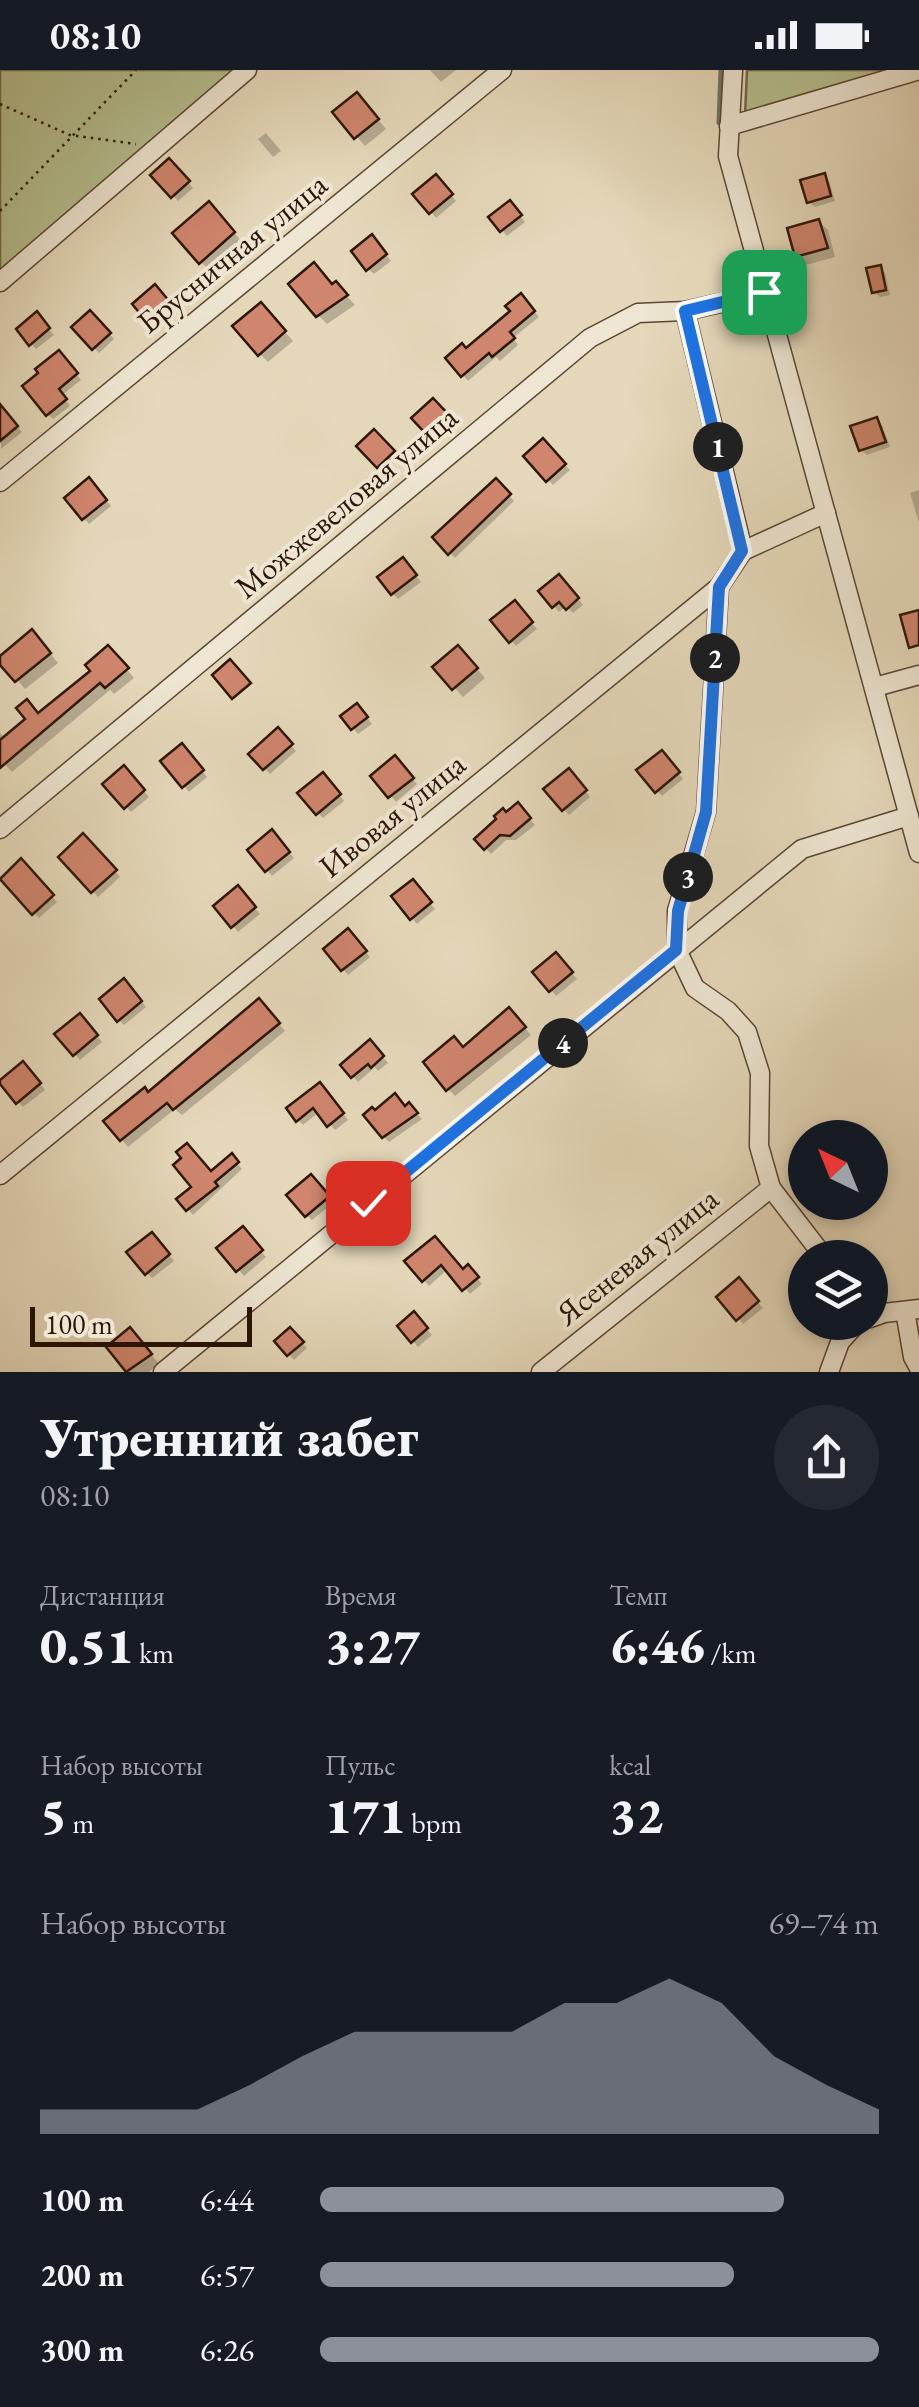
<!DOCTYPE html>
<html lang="ru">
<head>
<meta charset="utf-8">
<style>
	body { margin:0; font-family:"EB Garamond",serif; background:#242831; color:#f1f3f6; height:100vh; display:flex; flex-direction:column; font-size:38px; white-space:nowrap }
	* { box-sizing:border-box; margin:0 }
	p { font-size:32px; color:#9ea1a6 }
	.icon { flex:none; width:55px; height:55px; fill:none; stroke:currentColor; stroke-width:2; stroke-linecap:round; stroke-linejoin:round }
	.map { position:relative; height:1302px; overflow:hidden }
	.details { display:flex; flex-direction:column; background:#171b24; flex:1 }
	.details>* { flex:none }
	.needle { width:65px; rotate:317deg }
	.tools { position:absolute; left:788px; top:1050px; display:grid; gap:20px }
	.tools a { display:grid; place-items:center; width:100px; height:100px; border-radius:50%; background:#171b24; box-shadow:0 5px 15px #0003; font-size:50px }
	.scale { position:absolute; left:30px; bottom:25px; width:222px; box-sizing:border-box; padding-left:10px; border:5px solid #2d1504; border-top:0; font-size:28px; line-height:35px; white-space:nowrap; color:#2d1504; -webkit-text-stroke:8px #eee6d2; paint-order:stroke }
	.pin { position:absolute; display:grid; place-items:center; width:85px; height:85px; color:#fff; margin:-42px; border-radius:20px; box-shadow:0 5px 15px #0006 }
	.km { position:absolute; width:50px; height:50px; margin:-25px; border-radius:50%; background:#222; color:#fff; font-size:28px; line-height:50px; text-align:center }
	.round { display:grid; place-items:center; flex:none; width:105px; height:105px; border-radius:52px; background:#242831 }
	.overview { display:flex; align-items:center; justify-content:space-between; height:170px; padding:0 40px }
	h1 { font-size:55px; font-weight:800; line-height:75px }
	.figures { display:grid; grid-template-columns:repeat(3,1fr); gap:15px; height:170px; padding:10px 40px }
	.figures div { display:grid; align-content:center }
	.figures b { font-size:50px; font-weight:800 }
	.figures small { font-size:28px; font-weight:400 }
	.figures p { font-size:28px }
	.chart { height:280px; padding:20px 40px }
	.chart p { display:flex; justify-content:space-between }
	.chart svg { width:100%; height:180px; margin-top:10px; fill:#8c9099; opacity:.7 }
	ul { padding:0 40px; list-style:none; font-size:32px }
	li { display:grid; grid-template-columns:160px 120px 1fr; align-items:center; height:75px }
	li i { height:25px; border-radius:12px; background:#8c9099 }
	.status { display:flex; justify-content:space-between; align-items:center; height:70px; padding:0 50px; background:#171b24; direction:ltr }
	.status svg { height:28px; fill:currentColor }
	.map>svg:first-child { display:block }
	.green { fill:#b5be8f; stroke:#716a4a; stroke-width:2.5 }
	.shadow { fill:#0003 }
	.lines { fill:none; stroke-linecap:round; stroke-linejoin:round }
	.stream { stroke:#6c786b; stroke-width:5 }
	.building { fill:#cf856e; stroke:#2d1504; stroke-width:2.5 }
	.minor-casing { stroke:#5b4632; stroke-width:21 }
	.path { stroke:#2d1504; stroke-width:2.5; stroke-dasharray:2.5 5; stroke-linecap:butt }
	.minor { stroke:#eee6d2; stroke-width:18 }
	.route-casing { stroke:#fff; stroke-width:20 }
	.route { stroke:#1a73e8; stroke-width:12 }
	.labels { text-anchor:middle; stroke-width:8; stroke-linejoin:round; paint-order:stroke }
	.street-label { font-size:32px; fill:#2d1504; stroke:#eee6d2 }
</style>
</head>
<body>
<div class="status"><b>08:10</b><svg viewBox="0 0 49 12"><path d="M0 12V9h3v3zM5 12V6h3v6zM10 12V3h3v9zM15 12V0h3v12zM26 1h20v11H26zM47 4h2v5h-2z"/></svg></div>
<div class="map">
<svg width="919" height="1302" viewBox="0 0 919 1302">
	<rect width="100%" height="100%" fill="#e5d8ba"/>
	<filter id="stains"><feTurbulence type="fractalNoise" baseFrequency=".002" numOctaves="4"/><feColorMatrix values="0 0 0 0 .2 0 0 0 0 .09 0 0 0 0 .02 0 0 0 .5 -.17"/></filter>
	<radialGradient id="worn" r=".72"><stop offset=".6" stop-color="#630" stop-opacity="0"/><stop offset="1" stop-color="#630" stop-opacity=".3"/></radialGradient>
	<!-- green -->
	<g class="green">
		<polygon points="0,0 232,0 231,5 0,206"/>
		<polygon points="747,0 903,0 745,46"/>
	</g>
	<!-- shadow -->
	<g class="shadow">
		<polygon points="430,0 456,0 441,12"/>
		<polygon points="365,34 386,59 365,76 336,43"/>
		<polygon points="266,63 281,81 273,87 258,69"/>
		<polygon points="169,92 193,118 178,131 154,105"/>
		<polygon points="824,106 829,111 835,131 815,137 809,132"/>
		<polygon points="436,107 456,131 436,148 416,124"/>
		<polygon points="515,139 525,152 507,166 502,160"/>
		<polygon points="218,143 242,172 209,200 201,192"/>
		<polygon points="819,152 828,160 835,187 806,195 797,186"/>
		<polygon points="377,173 391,191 374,204 368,199"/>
		<polygon points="880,198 885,203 890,225 880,227 874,222"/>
		<polygon points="160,223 174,239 154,255 149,250"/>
		<polygon points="344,223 355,235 327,254 318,245"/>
		<polygon points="526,232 539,247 513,268 518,275 500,291 496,287 468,311 448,288 466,281"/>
		<polygon points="90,243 114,269 99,283 75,257"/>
		<polygon points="269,244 293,271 268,292 260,284"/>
		<polygon points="36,245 54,265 36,279 19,259"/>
		<polygon points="64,289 81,310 62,325 70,336 53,349 48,344"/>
		<polygon points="433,331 453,353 435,370 415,348"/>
		<polygon points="0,343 8,346 22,362 1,379"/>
		<polygon points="876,349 882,355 890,377 867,385 861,380"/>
		<polygon points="374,362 398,388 384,402 359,376"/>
		<polygon points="543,372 570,400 553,415 526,386"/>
		<polygon points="496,411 514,431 455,488 435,467"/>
		<polygon points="94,416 111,436 89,454 67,429"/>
		<polygon points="919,420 919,453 910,423"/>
		<polygon points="408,496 421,512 398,529 393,524"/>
		<polygon points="564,512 583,535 573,543 566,536 559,542 542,522"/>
		<polygon points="514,533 537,559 516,576 494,550"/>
		<polygon points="40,571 58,593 25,619 0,589"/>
		<polygon points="116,586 134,608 114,624 110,620 12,702 0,689 0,663 5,669"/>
		<polygon points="467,587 485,608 463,627 436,597"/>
		<polygon points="363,642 372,654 358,664 344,647"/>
		<polygon points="278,661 296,681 270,704 252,684"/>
		<polygon points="187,682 207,707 189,722 184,716"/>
		<polygon points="667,688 683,709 662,726 657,721"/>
		<polygon points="400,694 417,714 396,732 374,706"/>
		<polygon points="124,699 149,727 131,742 106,714"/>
		<polygon points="574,706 590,727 569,745 564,739"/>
		<polygon points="328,710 344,731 323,748 318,743"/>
		<polygon points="523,741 535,755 516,770 506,770 491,784 477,769 506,745"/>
		<polygon points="83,767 120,807 98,827 61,787"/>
		<polygon points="277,768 294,788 272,806 250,780"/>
		<polygon points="21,791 57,832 39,848 2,808"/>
		<polygon points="418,817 435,839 417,854 412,848"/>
		<polygon points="243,824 260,844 238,862 233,856"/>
		<polygon points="353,867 370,887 348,905 326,879"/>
		<polygon points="561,890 577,909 556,926 536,902"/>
		<polygon points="129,917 146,937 124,955 119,950"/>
		<polygon points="266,938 285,961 182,1045 175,1039 128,1077 122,1070 149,1025"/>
		<polygon points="509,940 531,965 455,1026 448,1019"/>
		<polygon points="85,952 102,972 80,990 58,964"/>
		<polygon points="375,978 388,993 378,1001 375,997 358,1012 343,995"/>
		<polygon points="28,999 45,1020 23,1037 18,1032"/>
		<polygon points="325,1020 348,1050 335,1060 319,1042 303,1055 298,1050"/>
		<polygon points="409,1036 422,1049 389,1072 384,1067"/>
		<polygon points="232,1087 242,1099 193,1145 180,1130"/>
		<polygon points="317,1112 333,1133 312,1150 306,1145"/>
		<polygon points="243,1160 266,1187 244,1206 220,1179"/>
		<polygon points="434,1169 463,1202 468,1198 482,1214 470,1224 448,1199 429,1216 407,1191"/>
		<polygon points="157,1170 174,1191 152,1208 147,1203"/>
		<polygon points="744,1216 763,1238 743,1254 719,1227"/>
		<polygon points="414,1245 432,1265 418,1277 400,1256"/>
		<polygon points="290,1260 307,1278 294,1290 277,1271"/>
		<polygon points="139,1269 159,1294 149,1302 129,1302 109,1277"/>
	</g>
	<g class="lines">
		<!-- stream -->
		<polyline class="stream" points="719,53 721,0"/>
	</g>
	<!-- building -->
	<g class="building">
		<polygon points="357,22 379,49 354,69 332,42"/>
		<polygon points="169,88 190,111 171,128 150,105"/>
		<polygon points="825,103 831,126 807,133 800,110"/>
		<polygon points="436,104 453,124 429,144 412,124"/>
		<polygon points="510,130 522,145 500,162 488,147"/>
		<polygon points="209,131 235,162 199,194 172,163"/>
		<polygon points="819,149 828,178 795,187 787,158"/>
		<polygon points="372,164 387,184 366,201 351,181"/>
		<polygon points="314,192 332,214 336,211 348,225 316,247 288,214"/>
		<polygon points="881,195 886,220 872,223 866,198"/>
		<polygon points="155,214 170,232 147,252 132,234"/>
		<polygon points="521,223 535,241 510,262 515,268 492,287 489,283 461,307 445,288 462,273 466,278 510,241 505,236"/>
		<polygon points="261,232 286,261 258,286 232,256"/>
		<polygon points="90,240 111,263 92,280 71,257"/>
		<polygon points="37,241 50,258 29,276 16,259"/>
		<polygon points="59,280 78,303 59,319 67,329 46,346 22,316 38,303 35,299"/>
		<polygon points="433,328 450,346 428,366 411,348"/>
		<polygon points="0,334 18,356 0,371"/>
		<polygon points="877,347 886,372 859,381 850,356"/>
		<polygon points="374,359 395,381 377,398 356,376"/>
		<polygon points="543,368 566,394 546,412 523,386"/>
		<polygon points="89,407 107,430 82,450 64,428"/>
		<polygon points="496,408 511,424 448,485 432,467"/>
		<polygon points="403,487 417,505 391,525 377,507"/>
		<polygon points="559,504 579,528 566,540 559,532 552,538 538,521"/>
		<polygon points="515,530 533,552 509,573 490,550"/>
		<polygon points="919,540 919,575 909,578 900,545"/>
		<polygon points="32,559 51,583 15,612 0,595 0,586"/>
		<polygon points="108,575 129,598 105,618 100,613 0,698 0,670 25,649 16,638 27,629 38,643 90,601 85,595"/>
		<polygon points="458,575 478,598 452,620 432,597"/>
		<polygon points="230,589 251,613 232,629 212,605"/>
		<polygon points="357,633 368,647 351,660 340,646"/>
		<polygon points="278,657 293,674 263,700 248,684"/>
		<polygon points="182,673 204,700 182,718 160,691"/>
		<polygon points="662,680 680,702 655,723 636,700"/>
		<polygon points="395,685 414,708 388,728 370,706"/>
		<polygon points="124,695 145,720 124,739 102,714"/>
		<polygon points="569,698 587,720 562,741 543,719"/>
		<polygon points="323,702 341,724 316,745 297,723"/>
		<polygon points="518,732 531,748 510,766 500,765 484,780 474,769 496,749 494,746 503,738 506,742"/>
		<polygon points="272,759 290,782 265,802 247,780"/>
		<polygon points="83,763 117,800 91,823 58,787"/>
		<polygon points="21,788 54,825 32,845 0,809"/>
		<polygon points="413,809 432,832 410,850 391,826"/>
		<polygon points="238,815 256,837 231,858 213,836"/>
		<polygon points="348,858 367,881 341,901 323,879"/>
		<polygon points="556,882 573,902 549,922 532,902"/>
		<polygon points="124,908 142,931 117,952 99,929"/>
		<polygon points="259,928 280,953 173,1040 167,1033 120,1071 103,1051 145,1017 148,1022"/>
		<polygon points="509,937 526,957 446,1021 423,992 454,966 463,977"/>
		<polygon points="80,943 98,965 73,986 54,964"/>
		<polygon points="370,969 384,986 371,998 368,994 351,1008 340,995"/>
		<polygon points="23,991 41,1013 16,1034 0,1014 0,1010"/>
		<polygon points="320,1012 344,1043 327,1057 313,1038 296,1052 286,1038"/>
		<polygon points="395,1023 405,1036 409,1032 418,1043 382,1068 363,1045 372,1037 375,1040"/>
		<polygon points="187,1073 211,1101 232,1083 239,1092 215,1112 218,1116 186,1141 176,1129 191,1117 173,1095 181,1088 176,1082"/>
		<polygon points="311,1104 330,1126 305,1147 286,1125"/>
		<polygon points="243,1156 263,1180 236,1202 216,1178"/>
		<polygon points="152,1162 170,1184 145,1205 126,1182"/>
		<polygon points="435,1166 463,1199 468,1194 479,1207 462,1221 441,1195 422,1212 404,1191"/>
		<polygon points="739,1207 759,1231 736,1251 716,1227"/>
		<polygon points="414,1241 428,1258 411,1273 397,1256"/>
		<polygon points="130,1257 152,1284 126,1302 106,1277"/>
		<polygon points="290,1257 304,1272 287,1286 274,1271"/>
	</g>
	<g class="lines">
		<defs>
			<g id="minor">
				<polyline points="733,0 728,86 919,783"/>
				<polyline points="729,56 919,0"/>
				<polyline points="0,212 247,0"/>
				<polyline points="685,241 743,481"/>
				<polyline points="0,412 502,0"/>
				<polyline points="719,517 706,742 677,841 677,880 695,918 728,941 747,962 760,1003 759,1076 771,1118 825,1188"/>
				<polyline points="875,617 919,605"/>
				<polyline points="0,759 590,268 638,243 685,241 764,223"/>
				<polyline points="0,1105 719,517 743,481 826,443"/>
				<polyline points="905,1241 913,1287 919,1298"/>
				<polyline points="870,1248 884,1243 919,1239"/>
				<polyline points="163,1302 802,779 909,746"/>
				<polyline points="541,1302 771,1118"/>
				<polyline points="829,1302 840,1272 858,1252"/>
			</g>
		</defs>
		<!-- minor casing -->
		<use href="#minor" class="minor-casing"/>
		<!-- path -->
		<g class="path">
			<polyline points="0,34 70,65 136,74"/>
			<polyline points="0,141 136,0"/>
		</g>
		<!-- minor -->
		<use href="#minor" class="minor"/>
	</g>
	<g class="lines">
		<defs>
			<polyline id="route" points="368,1133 676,880 678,841 706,742 719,517 742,481 685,241 764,222"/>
		</defs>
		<!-- route casing -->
		<use href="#route" class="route-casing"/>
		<!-- route -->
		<use href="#route" class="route"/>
	</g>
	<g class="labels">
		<!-- street labels -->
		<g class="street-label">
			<text transform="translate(232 183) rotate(-39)" y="11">Брусничная улица</text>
			<text transform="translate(346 432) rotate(-40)" y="11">Можжевеловая улица</text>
			<text transform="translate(392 745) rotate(-39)" y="11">Ивовая улица</text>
			<text transform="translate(637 1186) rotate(-39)" y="11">Ясеневая улица</text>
		</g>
	</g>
	<rect width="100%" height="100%" filter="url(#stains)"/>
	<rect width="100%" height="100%" fill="url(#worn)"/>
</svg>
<div class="tools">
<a><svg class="needle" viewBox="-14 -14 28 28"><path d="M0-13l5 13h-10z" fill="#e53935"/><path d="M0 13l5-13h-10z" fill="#9ea1a6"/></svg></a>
<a><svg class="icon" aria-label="layers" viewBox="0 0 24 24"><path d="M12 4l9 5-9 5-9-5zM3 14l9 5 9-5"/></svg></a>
</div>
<div class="scale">100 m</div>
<div class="pin" style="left:764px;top:222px;background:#1e9e55"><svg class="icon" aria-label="arrive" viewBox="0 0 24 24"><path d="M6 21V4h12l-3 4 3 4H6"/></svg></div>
<div class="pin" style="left:368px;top:1133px;background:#d93025"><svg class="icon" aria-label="check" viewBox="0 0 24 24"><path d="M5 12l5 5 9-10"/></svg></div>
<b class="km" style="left:718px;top:377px">1</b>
<b class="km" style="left:715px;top:588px">2</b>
<b class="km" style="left:688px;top:807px">3</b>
<b class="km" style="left:563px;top:973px">4</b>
</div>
<section class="details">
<div class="overview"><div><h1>Утренний забег</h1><p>08:10</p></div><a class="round"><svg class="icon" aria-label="share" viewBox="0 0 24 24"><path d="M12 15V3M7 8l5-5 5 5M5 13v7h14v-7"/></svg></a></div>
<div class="figures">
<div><p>Дистанция</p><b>0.51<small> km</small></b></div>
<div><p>Время</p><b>3:27</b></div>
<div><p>Темп</p><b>6:46<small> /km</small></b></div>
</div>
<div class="figures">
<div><p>Набор высоты</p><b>5<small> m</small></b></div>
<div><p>Пульс</p><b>171<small> bpm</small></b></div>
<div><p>kcal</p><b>32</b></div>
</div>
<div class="chart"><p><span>Набор высоты</span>69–74 m</p>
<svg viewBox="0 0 160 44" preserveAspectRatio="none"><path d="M0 44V38L10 38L20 38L30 38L40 32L50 25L60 19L70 19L80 19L90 19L100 12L110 12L120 6L130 12L140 25L150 32L160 38V44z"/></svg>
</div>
<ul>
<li><b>100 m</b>6:44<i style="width:83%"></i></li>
<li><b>200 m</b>6:57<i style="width:74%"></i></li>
<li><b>300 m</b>6:26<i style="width:100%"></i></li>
</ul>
</section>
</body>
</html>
